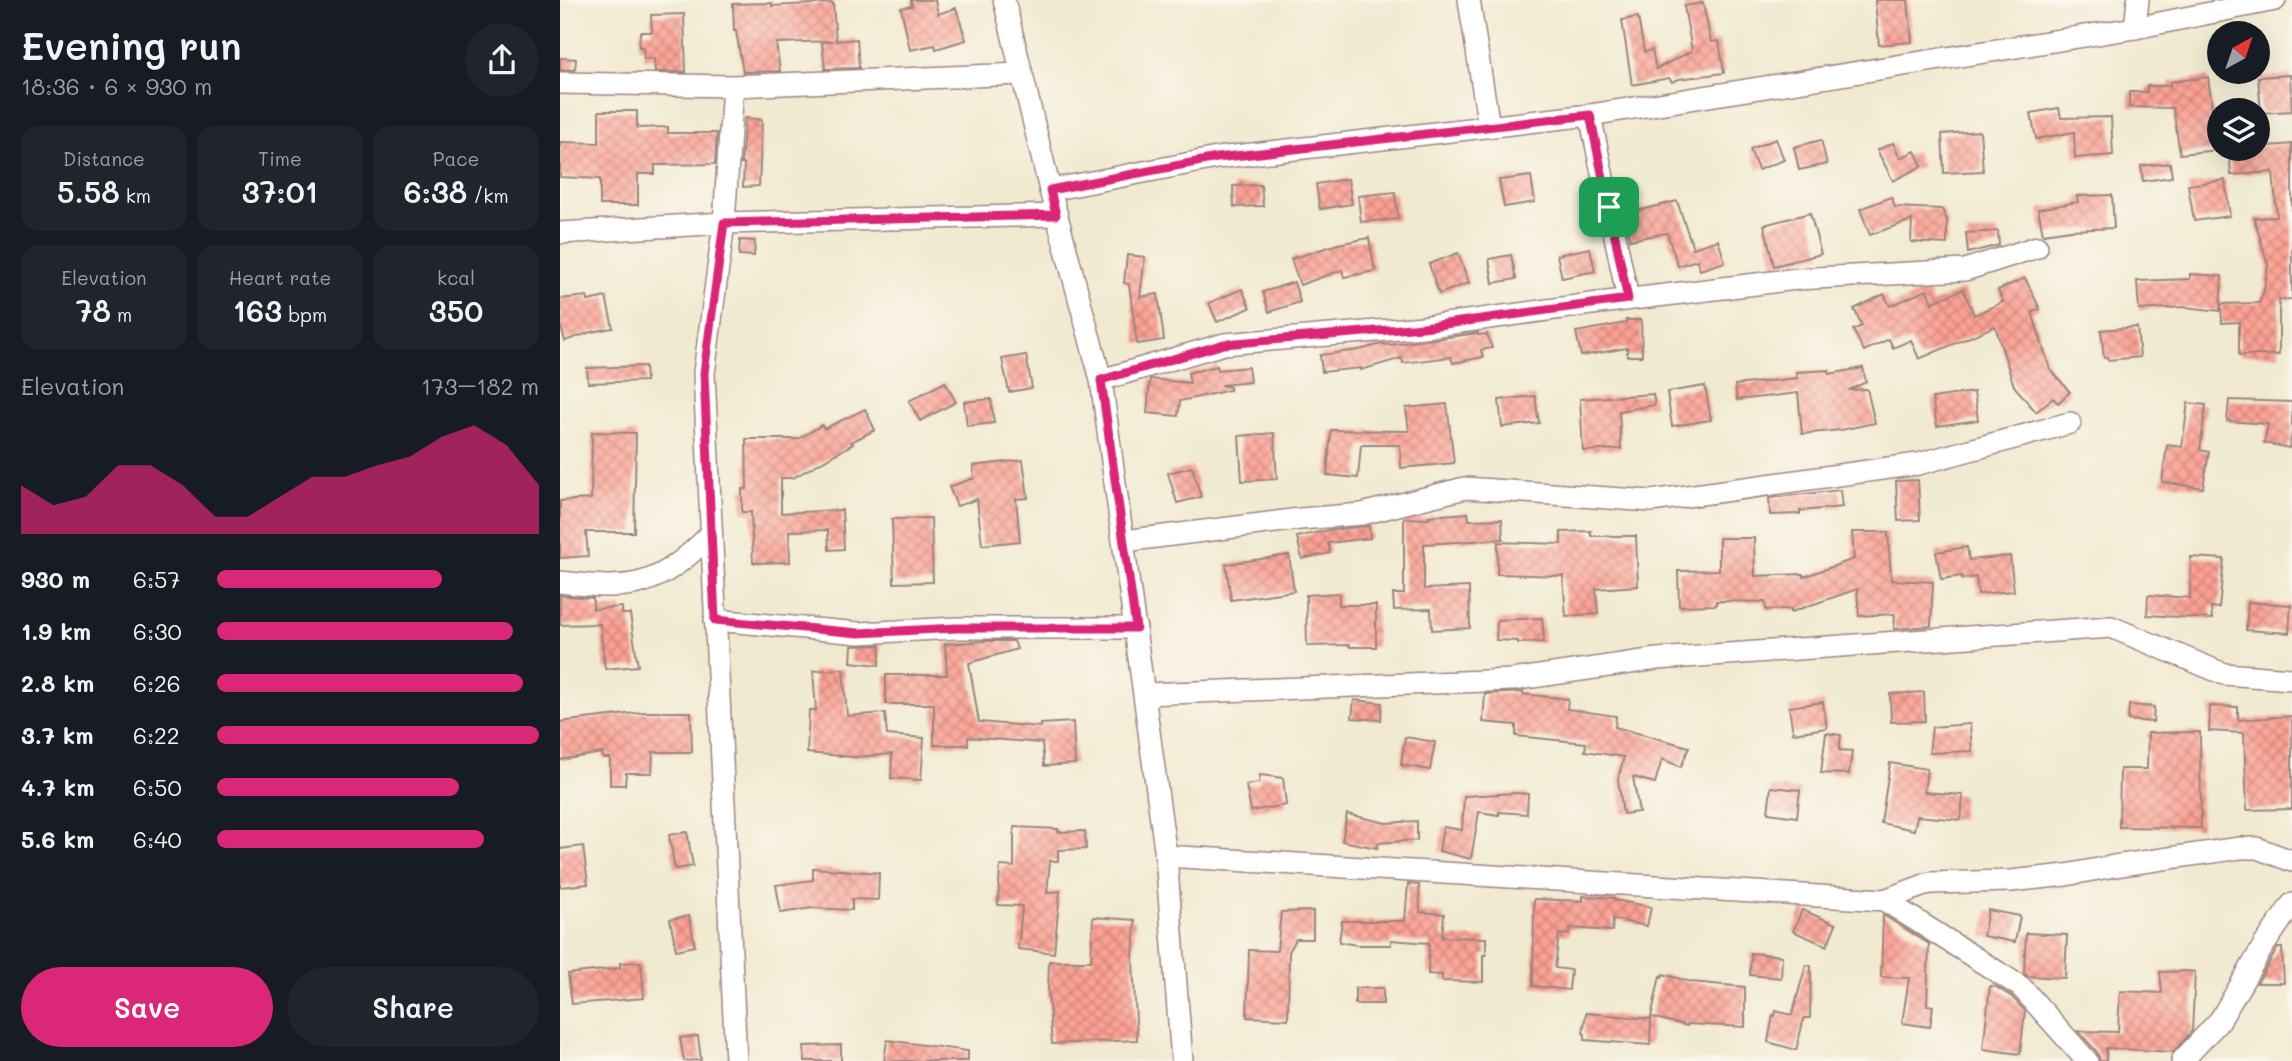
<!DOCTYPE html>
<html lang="en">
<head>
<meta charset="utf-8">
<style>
	body { margin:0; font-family:Mali,sans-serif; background:#20242c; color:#f1f3f6; height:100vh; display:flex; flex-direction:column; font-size:26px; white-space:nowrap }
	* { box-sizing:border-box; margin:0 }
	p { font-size:23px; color:#9ea1a6 }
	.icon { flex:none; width:38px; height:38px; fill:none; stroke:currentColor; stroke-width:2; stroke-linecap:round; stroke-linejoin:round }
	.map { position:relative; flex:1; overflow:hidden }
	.side { display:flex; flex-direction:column; background:#171b24; width:560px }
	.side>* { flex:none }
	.needle { width:46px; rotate:40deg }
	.buttons { position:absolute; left:1647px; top:21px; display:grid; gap:14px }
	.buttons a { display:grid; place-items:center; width:63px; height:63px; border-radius:50%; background:#171b24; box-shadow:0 7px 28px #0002; font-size:35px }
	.pin { position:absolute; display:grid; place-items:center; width:60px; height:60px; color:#fff; margin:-30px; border-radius:14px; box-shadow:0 4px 10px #0006 }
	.round { display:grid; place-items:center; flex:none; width:74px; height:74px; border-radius:37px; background:#20242c }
	.headline { display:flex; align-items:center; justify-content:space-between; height:119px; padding:0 21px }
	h1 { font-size:38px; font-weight:600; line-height:52px }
	.stats { display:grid; grid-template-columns:repeat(3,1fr); gap:10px; height:119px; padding:7px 21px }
	.stats div { display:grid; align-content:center; border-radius:18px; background:#20242c; text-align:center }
	.stats b { font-size:30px; font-weight:600 }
	.stats small { font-size:19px; font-weight:400 }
	.stats p { font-size:19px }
	.chart { height:196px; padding:14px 21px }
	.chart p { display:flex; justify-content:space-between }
	.chart svg { width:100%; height:126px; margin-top:7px; fill:#db2777; opacity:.7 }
	.button { display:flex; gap:14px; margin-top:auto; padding:14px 21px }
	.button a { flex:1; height:80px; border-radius:42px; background:#db2777; color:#fff; font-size:28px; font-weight:600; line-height:80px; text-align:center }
	.button a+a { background:#20242c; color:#f1f3f6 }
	ul { padding:0 21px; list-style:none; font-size:23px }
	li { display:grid; grid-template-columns:112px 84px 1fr; align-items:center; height:52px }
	li i { height:18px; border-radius:9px; background:#db2777 }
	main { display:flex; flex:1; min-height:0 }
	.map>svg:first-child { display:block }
	.building { fill:url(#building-cross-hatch) }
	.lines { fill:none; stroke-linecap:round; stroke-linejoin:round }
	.street-casing { stroke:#9e847e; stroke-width:24 }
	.street { stroke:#fff; stroke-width:21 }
	.route-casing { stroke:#fff; stroke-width:14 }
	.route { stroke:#db2777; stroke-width:9 }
</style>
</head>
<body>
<main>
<section class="side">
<div class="headline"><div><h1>Evening run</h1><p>18:36 · 6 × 930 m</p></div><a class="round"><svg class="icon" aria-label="share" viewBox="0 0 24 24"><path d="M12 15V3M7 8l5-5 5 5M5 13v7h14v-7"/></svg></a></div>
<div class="stats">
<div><p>Distance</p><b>5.58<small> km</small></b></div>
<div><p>Time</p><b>37:01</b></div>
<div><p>Pace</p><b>6:38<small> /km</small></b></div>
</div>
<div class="stats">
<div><p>Elevation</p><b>78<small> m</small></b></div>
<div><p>Heart rate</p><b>163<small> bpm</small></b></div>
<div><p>kcal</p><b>350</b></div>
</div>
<div class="chart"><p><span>Elevation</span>173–182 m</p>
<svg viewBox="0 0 160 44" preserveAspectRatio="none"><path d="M0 44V27L10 34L20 31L30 20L40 20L50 27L60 38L70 38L80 31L90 24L100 24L110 20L120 17L130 10L140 6L150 13L160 27V44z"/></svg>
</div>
<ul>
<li><b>930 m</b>6:57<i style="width:70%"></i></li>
<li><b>1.9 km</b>6:30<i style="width:92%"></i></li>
<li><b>2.8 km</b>6:26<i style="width:95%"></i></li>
<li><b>3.7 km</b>6:22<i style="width:100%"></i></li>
<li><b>4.7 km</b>6:50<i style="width:75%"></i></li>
<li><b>5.6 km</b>6:40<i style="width:83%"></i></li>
</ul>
<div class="button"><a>Save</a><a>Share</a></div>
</section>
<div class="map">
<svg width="1732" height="1061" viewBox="0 0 1732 1061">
	<defs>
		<pattern id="building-cross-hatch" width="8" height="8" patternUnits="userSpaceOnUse" patternTransform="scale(1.75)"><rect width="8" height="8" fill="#fca294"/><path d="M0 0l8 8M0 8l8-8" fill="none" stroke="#ce8379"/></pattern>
	</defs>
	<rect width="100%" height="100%" fill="#fbf7ec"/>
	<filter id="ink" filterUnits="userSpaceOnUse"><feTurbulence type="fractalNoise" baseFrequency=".0143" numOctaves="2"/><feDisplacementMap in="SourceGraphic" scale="14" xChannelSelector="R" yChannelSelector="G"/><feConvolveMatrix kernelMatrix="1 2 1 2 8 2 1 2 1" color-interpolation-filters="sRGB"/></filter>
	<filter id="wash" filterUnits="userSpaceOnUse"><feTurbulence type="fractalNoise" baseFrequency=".00686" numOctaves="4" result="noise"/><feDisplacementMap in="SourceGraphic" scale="28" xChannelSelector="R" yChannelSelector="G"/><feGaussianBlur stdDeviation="1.57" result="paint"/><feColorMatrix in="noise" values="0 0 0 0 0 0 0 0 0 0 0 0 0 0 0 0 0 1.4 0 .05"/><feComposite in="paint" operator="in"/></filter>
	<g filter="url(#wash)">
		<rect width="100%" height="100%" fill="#f1ead1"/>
		<g id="blocks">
			<!-- building -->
			<g class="building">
				<polygon points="351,0 375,0 378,14 396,8 406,40 376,49 375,45 350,50 341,8 352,6"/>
				<polygon points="1315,0 1348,0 1352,42 1319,45"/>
				<polygon points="212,3 212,6 273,3 276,41 297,39 299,68 265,69 262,42 273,41 216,43 220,71 183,72 176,31 174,31 173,4"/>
				<polygon points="1143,3 1151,42 1159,41 1164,73 1119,79 1112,82 1109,78 1072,85 1062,20 1078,17 1084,52 1092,50 1096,69 1132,51 1124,6"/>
				<polygon points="124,14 126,72 95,72 94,58 84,59 83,47 79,47 80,32 92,32 91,15"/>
				<polygon points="0,58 16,59 15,70 0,70"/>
				<polygon points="1730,75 1732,111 1701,113 1698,77"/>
				<polygon points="1648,77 1658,150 1620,154 1613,108 1569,107 1569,92 1587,92 1587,86 1610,86 1610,82"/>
				<polygon points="1499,108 1501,118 1551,117 1553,155 1515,158 1514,132 1476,139 1471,113"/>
				<polygon points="39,111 77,111 77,128 108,127 108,133 157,133 155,164 95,165 95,174 78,174 78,205 40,205 40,179 0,177 0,142 39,143"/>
				<polygon points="185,118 202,120 199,186 183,187 184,164 181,164"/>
				<polygon points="1420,131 1423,171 1384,173 1382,134"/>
				<polygon points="1216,139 1224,160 1198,170 1190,149"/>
				<polygon points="1261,140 1267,164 1239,170 1234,147"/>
				<polygon points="1333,143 1340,158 1355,151 1362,166 1333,181 1317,150"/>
				<polygon points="1732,144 1732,299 1719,300 1719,355 1679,355 1679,322 1662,323 1661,304 1699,303 1704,290 1708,265 1694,218 1717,217 1713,172 1671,175 1669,149 1698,149 1698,147"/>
				<polygon points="1610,163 1612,177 1583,181 1581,166"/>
				<polygon points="971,176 975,202 944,207 939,180"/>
				<polygon points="788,179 792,204 760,209 756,184"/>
				<polygon points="1665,180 1670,216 1634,221 1628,185"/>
				<polygon points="701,185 703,206 674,207 673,186"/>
				<polygon points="835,192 838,219 801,222 798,196"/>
				<polygon points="1552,195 1554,228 1510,230 1483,234 1478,209 1518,202 1517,196"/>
				<polygon points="1331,197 1335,207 1382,209 1387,220 1387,244 1351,242 1352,220 1310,235 1300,209"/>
				<polygon points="1117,201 1133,248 1158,240 1165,262 1140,270 1137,260 1118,266 1107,233 1070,240 1065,214"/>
				<polygon points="1250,213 1261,254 1214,266 1204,225"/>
				<polygon points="1438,231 1439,245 1408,253 1406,233"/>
				<polygon points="809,238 815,271 784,277 782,270 740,285 731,259 778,244"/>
				<polygon points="180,240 195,241 194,256 179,255"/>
				<polygon points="1030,248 1035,271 1002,278 997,255"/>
				<polygon points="898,253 909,283 879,294 869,264"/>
				<polygon points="567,255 585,257 580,297 598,294 604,340 577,344 569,284 564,283"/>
				<polygon points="951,255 956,279 933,283 929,259"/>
				<polygon points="1630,274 1662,276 1660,311 1624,307 1579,310 1577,281 1630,279"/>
				<polygon points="1465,278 1480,309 1472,312 1490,369 1510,392 1498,403 1493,398 1476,412 1454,386 1435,326 1359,359 1351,340 1333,348 1329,339 1304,351 1293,330 1302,326 1294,309 1324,294 1330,306 1367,290 1372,303 1403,289 1414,315 1443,302 1438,290"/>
				<polygon points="734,282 740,302 709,312 703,292"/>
				<polygon points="682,289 690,308 657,322 649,303"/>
				<polygon points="27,296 28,301 46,297 53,328 31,332 5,341 0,323 0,299"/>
				<polygon points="1066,320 1081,320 1082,356 1067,356 1067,348 1021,356 1016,332 1066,323"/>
				<polygon points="1577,327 1580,357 1548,360 1547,357 1544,358 1541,330"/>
				<polygon points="918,333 918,335 927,334 932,348 921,350 923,357 893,363 891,357 843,363 842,358 801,370 801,368 762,372 760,355 799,350 822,344 830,345"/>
				<polygon points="466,355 472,388 449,392 442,359"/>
				<polygon points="85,366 86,381 28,383 27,368"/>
				<polygon points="657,366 658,370 688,367 690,382 661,385 670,387 670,390 620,401 618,416 587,413 590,379 630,383 628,373"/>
				<polygon points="1303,368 1306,382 1289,390 1307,389 1315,423 1281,430 1242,434 1238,393 1177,400 1175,385 1237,378 1236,372 1269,370 1269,374"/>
				<polygon points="385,382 396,402 360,421 349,401"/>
				<polygon points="1145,386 1151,420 1112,426 1107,392"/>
				<polygon points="1414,392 1418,420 1377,426 1372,398"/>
				<polygon points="1093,394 1095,405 1059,411 1061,449 1023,451 1020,399"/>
				<polygon points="975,396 979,423 942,427 939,400"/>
				<polygon points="431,399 434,423 407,426 404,402"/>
				<polygon points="1669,400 1732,402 1732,433 1729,448 1704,443 1708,424 1667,421"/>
				<polygon points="1628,403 1646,405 1640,450 1649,452 1643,488 1602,482 1607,445 1622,447"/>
				<polygon points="887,404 894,463 841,468 840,445 801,445 798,478 767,475 771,430 849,431 846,408"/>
				<polygon points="305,409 315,430 291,442 293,444 233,478 221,478 221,513 282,510 284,549 269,550 268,530 229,531 230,562 193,563 191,512 182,512 182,489 187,489 186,439 238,439 262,425 264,429"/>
				<polygon points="32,432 76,433 74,532 26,532 28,556 0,558 0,501 31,499"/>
				<polygon points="714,433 717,479 682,481 679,436"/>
				<polygon points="463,460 468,498 456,499 460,541 422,545 417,499 397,506 389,487 414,478 413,466"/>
				<polygon points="632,467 641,497 617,503 608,473"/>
				<polygon points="1358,480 1360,520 1338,521 1336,481"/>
				<polygon points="1280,490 1282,507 1240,511 1240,514 1210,515 1209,498"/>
				<polygon points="908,513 909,520 942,519 943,539 864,544 864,589 909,587 910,628 872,630 871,609 834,610 833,594 844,594 844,518 869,519 869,516"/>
				<polygon points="371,518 373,582 334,583 332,519"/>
				<polygon points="809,526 810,538 768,543 770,553 742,559 737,537 769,530"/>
				<polygon points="1031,531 1031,536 1076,536 1078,586 1036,589 1038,614 1006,616 1003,576 937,574 938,542 1001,544 1001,532"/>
				<polygon points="1292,532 1328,532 1331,580 1373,582 1371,626 1334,629 1335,614 1299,616 1297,589 1231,612 1231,609 1206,610 1205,602 1156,601 1156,605 1119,606 1118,571 1159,570 1159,538 1194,538 1195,576 1243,574 1243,577 1294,559"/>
				<polygon points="1407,547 1409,560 1450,556 1454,591 1418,594 1416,577 1402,579 1402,576 1381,579 1376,552"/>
				<polygon points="729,555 734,591 671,600 666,564"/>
				<polygon points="1631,557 1664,559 1659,608 1651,607 1652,619 1587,615 1588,595 1630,598"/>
				<polygon points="779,593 779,605 816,605 816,647 790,647 790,645 747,646 746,595"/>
				<polygon points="0,595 33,598 33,609 62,607 62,614 70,614 78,666 45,669 40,624 0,625"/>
				<polygon points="1688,602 1731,605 1729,633 1686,630"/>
				<polygon points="982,618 984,642 958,643 958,641 936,640 937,620"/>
				<polygon points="424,641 454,641 457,649 409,663 419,722 481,727 481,724 513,722 515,764 484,766 482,743 408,737 408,745 374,745 374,704 326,704 326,675 387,675 385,644"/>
				<polygon points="321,645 319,665 291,662 292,646"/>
				<polygon points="283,669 287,716 325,713 327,735 364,738 361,780 331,778 332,754 295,757 247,753 249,710 256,710 253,671"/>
				<polygon points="963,692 963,694 1008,699 1007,709 1056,716 1055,727 1129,747 1121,767 1102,759 1095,783 1073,777 1079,812 1063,814 1058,779 1064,757 1025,751 1026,743 956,736 956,725 923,722 925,694"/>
				<polygon points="1364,692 1365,721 1331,722 1330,694"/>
				<polygon points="794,700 822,703 821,720 792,718"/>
				<polygon points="1263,702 1267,728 1233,733 1229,707"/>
				<polygon points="1569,705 1594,707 1593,722 1568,720"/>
				<polygon points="1650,706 1678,707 1678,720 1732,716 1732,809 1687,810 1684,733 1649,731"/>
				<polygon points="84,712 131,712 132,752 93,752 92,773 66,773 65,785 50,785 50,758 43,758 42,753 0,760 0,722"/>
				<polygon points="1410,724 1412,751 1369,753 1372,727"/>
				<polygon points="1640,732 1641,828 1559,827 1560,769 1587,769 1588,733"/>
				<polygon points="1266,733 1281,735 1279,750 1292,751 1289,774 1261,773"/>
				<polygon points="845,737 875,742 870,770 841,765"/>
				<polygon points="1330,763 1367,769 1364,792 1403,795 1401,820 1357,816 1354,830 1321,823"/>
				<polygon points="700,775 723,778 726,805 691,811 686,785 699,783"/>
				<polygon points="1211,787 1240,790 1237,817 1208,813"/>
				<polygon points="957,793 968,794 967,814 939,812 939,815 919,812 911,859 879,851 883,827 902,830 904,796"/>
				<polygon points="787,814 826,823 857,821 857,840 818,843 817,848 782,841"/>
				<polygon points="454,827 498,829 498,832 525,831 526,849 498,850 498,861 490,861 487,893 500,891 494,953 458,949 462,906 438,905 440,866 454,867"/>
				<polygon points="127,832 133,866 115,869 109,835"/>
				<polygon points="23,846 28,884 0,887 0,849"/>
				<polygon points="253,868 319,873 318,900 292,899 292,910 252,908 221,913 216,885 253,880"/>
				<polygon points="848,884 859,885 860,912 884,914 882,937 926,938 926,955 923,955 923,982 882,981 882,975 868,974 869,943 831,940 831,945 797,945 779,942 782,921 845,921"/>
				<polygon points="1023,896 1054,898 1054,900 1091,907 1087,926 1053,919 1052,931 1010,928 1009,935 999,934 995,968 1011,970 1009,990 973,986 974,899 1023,901"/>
				<polygon points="1242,910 1276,924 1267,946 1233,931"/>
				<polygon points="1428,910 1460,916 1455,942 1423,936"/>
				<polygon points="753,911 753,939 736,939 729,952 728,1019 687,1017 689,950 717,951 721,912"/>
				<polygon points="1323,915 1369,944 1367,1005 1373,1006 1370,1027 1342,1023 1349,978 1321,977"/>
				<polygon points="129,916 135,946 116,950 110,919"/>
				<polygon points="533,917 575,920 573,961 577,1040 492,1044 488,992 489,961 531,961"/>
				<polygon points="1466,933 1507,935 1505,978 1468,976 1464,973"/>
				<polygon points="1718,948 1722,948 1724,983 1697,983"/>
				<polygon points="1191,953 1222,956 1221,978 1190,975"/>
				<polygon points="81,962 84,998 12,1004 8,974 60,968 60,963"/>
				<polygon points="1246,965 1251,966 1250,1018 1244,1018 1236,1050 1208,1042 1213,1015 1215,1016 1216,1011 1232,1015"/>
				<polygon points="1625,971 1635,972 1632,1031 1613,1052 1546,1048 1546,1061 1540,1061 1537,1052 1518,1031 1558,1032 1560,991 1602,993 1600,972"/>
				<polygon points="1103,974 1131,982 1185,987 1185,1027 1127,1024 1127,1026 1091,1017 1100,976 1102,977"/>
				<polygon points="1430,986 1436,987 1452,997 1465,1011 1460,1054 1423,1049"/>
				<rect x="795" y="988" width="28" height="16"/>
				<polygon points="1026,1013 1091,1019 1090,1045 1025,1040 1025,1034 1023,1033"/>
				<polygon points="138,1036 141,1060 124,1061 120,1038"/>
				<polygon points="327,1040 408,1051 408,1061 324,1061"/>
				<polygon points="281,1045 281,1061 245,1061 244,1046"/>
			</g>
		</g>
	</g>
	<g filter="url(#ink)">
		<use href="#blocks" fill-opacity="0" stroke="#9e847e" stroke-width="2"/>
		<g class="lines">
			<defs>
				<g id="street">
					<polyline points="444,0 490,190 541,380 606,856 622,1061"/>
					<polyline points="909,0 929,127"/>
					<polyline points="1575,28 1578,0"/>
					<polyline points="0,83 173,86 461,74"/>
					<polyline points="173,86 164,223 144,373 176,1061"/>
					<polyline points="1030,115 1068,299"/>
					<polyline points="490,190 657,158 1030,115 1575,28 1715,0"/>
					<polyline points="0,233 164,223 496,215"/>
					<polyline points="541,380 664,344 863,327 1031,304 1237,279 1405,270 1477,247"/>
					<polyline points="564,541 740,519 802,514 905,488 1091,501 1358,464 1510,423"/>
					<path d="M 0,582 C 74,591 97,588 151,534"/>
					<polyline points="155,620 299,633 397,628 576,628"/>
					<polyline points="585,694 952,680 1097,659 1551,627 1664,674 1732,679"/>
					<polyline points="606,856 1324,900 1461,987 1527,1061"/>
					<polyline points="1324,900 1370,883 1451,881 1506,875 1554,866 1680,848 1697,848 1732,861"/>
					<polyline points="1622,1061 1660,1020 1704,945 1732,904"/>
				</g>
			</defs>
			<!-- street casing -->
			<use href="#street" class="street-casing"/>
			<!-- street -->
			<use href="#street" class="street"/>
		</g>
	</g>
	<g class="lines" filter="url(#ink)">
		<defs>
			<polygon id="route" points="1030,115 1068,299 863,327 664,344 541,380 576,628 397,628 299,633 155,620 144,373 164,223 496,215 490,190 657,158"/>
		</defs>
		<!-- route casing -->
		<use href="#route" class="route-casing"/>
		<!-- route -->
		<use href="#route" class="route"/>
	</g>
</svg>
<div class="buttons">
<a><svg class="needle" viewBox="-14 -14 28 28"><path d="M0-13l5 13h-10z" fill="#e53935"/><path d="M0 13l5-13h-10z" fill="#9ea1a6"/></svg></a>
<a><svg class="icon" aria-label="layers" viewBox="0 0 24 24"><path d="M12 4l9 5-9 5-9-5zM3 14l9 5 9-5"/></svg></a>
</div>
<div class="pin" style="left:1049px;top:207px;background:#1e9e55"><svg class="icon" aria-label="arrive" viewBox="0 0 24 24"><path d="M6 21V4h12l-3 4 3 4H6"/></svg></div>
</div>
</main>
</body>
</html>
